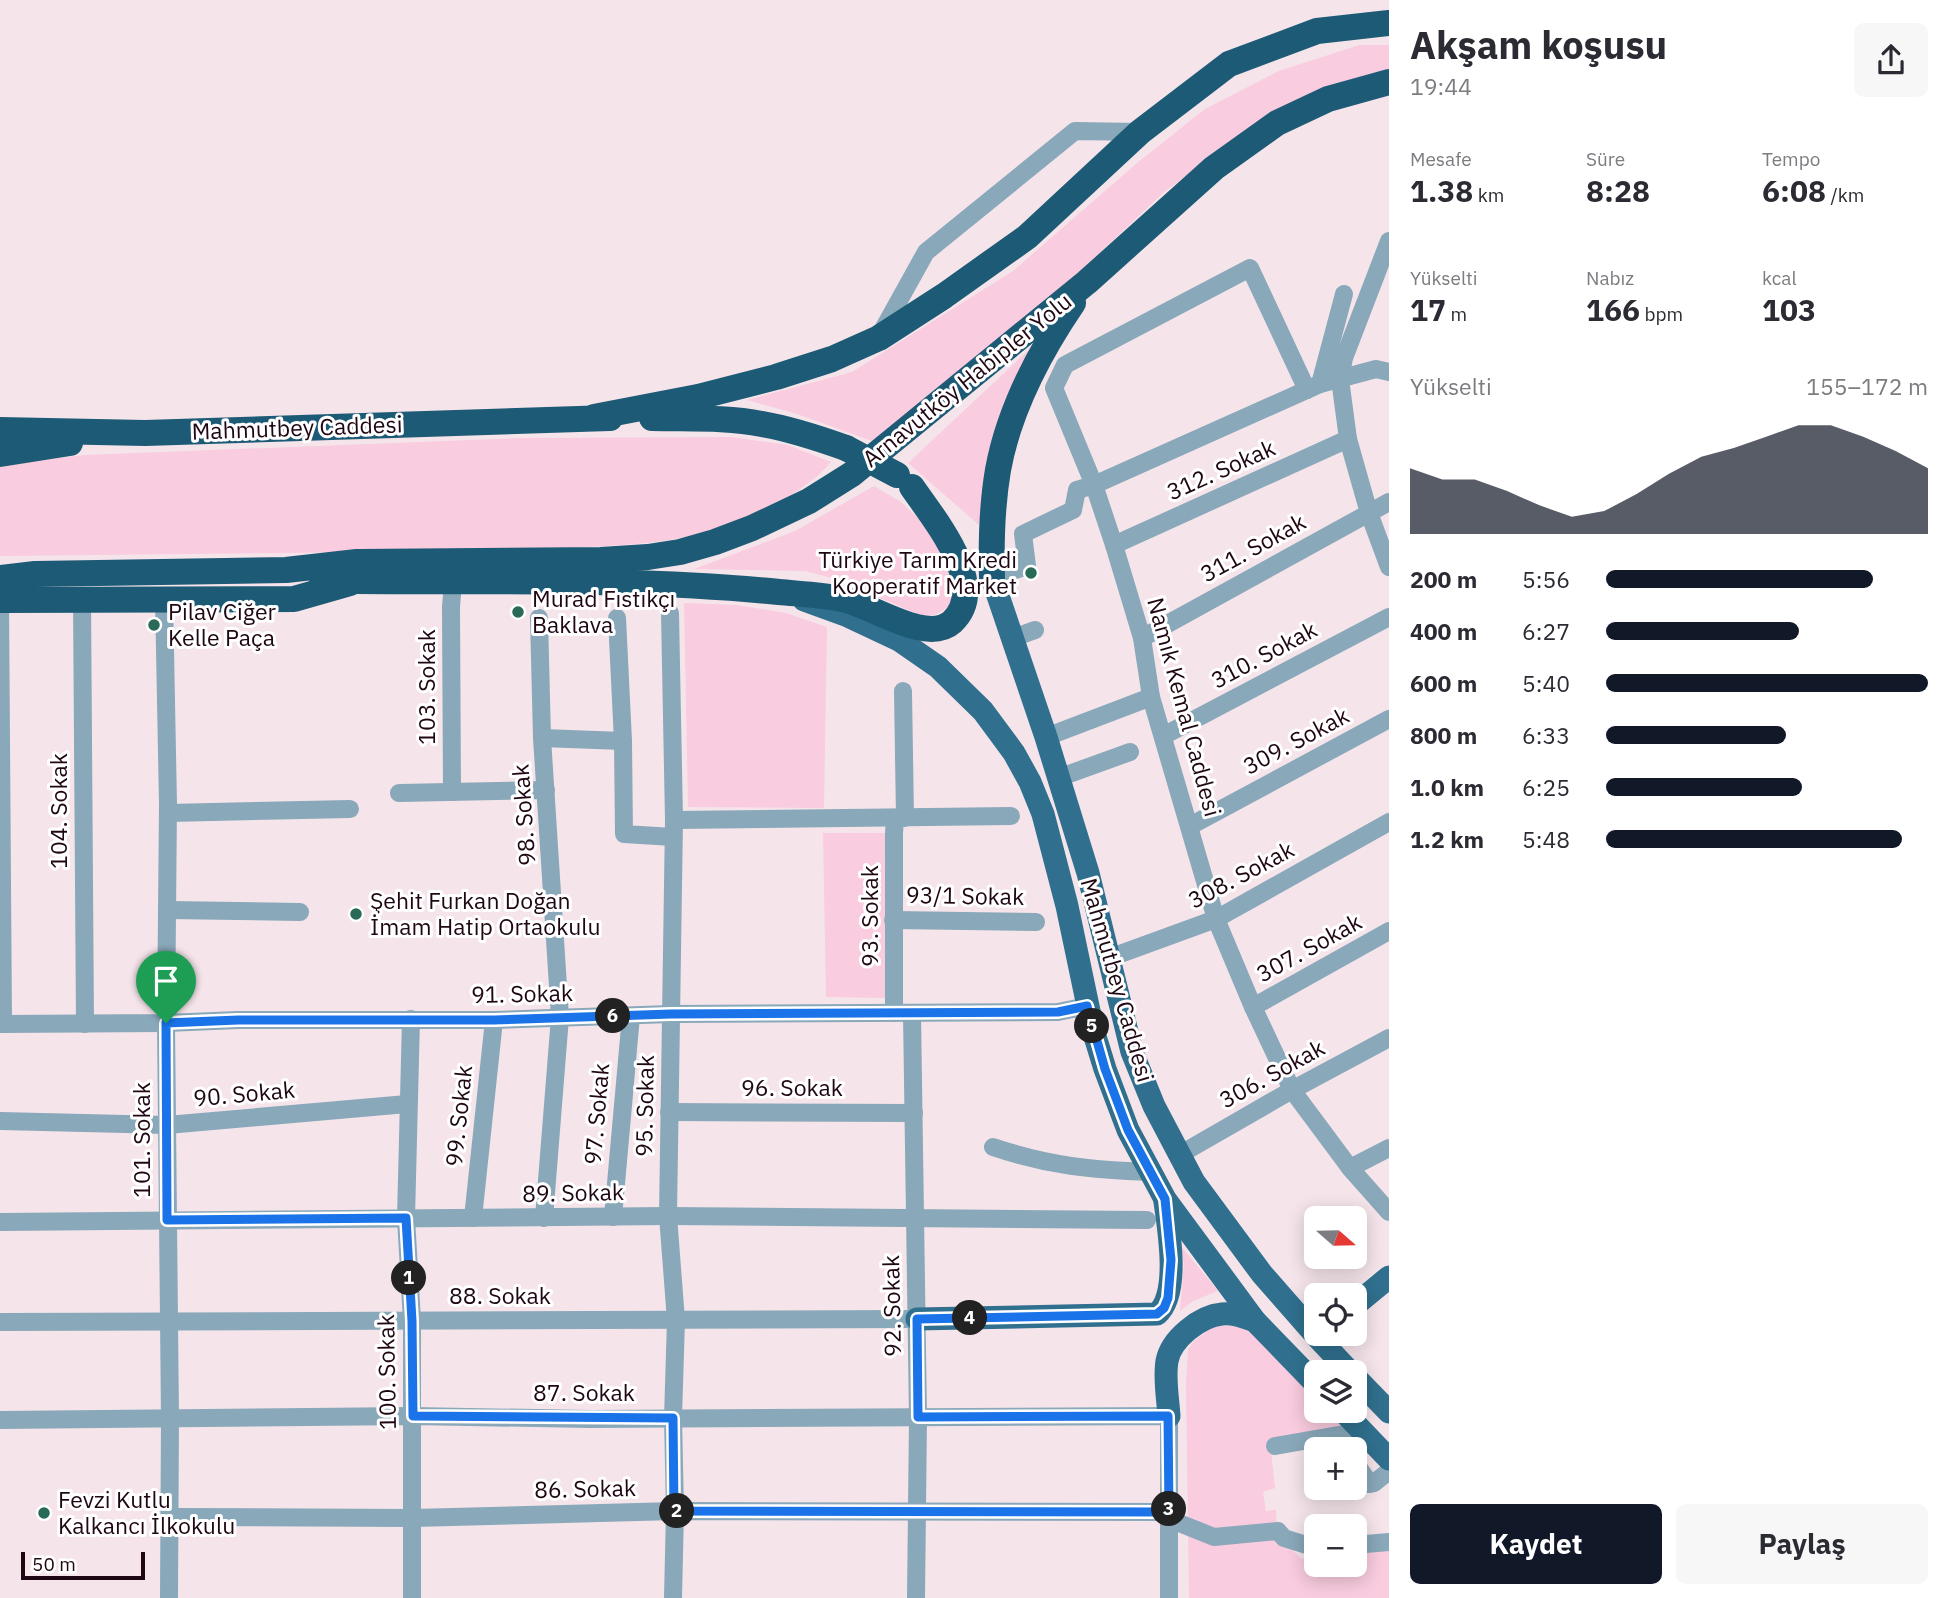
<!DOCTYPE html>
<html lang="tr">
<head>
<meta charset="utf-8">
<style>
	body { margin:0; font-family:"IBM Plex Sans",sans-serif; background:#f7f7f7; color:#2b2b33; height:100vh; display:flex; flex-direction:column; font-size:26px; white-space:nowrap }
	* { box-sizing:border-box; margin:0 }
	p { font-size:23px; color:#7c7c81 }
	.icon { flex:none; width:38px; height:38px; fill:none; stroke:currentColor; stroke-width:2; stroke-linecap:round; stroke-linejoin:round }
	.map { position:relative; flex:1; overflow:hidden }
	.sheet { display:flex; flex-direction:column; background:#fff; width:560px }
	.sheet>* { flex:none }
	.needle { width:46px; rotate:110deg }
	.fabs { position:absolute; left:1304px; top:1206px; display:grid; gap:14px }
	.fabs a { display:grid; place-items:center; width:63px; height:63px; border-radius:10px; background:#fff; box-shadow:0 4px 18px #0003; font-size:35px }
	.scale { position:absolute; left:21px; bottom:18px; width:124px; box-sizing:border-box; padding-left:7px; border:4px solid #1f0613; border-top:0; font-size:19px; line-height:24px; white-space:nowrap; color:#1f0613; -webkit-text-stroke:5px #fff; paint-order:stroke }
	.pin { position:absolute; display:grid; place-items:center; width:60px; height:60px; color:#fff; margin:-72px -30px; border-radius:50% 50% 50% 0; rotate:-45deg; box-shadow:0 0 7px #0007 }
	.pin .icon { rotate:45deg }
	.km { position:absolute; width:35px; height:35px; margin:-18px; border-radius:50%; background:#222; color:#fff; font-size:19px; line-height:35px; text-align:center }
	.round { display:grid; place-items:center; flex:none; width:74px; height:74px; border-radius:10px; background:#f7f7f7 }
	.headline { display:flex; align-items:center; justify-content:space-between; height:119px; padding:0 21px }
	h1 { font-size:38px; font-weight:700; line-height:52px }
	.figures { display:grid; grid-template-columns:repeat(3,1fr); gap:10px; height:119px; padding:7px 21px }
	.figures div { display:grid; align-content:center }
	.figures b { font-size:30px; font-weight:700 }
	.figures small { font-size:19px; font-weight:400 }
	.figures p { font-size:19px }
	.chart { height:196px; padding:14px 21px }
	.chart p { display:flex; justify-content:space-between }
	.chart svg { width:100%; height:126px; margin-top:7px; fill:#111827; opacity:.7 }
	.cta { display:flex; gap:14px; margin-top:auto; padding:14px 21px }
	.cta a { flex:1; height:80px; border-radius:10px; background:#111827; color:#fff; font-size:28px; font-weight:700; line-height:80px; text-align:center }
	.cta a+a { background:#f7f7f7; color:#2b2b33 }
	ul { padding:0 21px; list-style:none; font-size:23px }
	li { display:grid; grid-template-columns:112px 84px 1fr; align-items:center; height:52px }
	li i { height:18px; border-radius:9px; background:#111827 }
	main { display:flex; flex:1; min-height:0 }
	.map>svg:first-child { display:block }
	.green { fill:#f9ccdf }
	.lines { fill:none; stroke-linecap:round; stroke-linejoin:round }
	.minor { stroke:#89a8b9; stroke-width:18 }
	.major { stroke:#30708e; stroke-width:23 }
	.highway { stroke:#1d5a75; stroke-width:26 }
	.highway-bridge { stroke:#1d5a75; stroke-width:26 }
	.route-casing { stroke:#fff; stroke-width:14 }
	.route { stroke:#1a73e8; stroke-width:9 }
	.poi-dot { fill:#296957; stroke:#fff; stroke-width:2.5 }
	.labels { text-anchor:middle; stroke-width:6; stroke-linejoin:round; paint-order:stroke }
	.street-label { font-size:23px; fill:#1f0613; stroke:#fff }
	.poi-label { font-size:23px; fill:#1f0613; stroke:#fff; text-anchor:start }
</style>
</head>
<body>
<main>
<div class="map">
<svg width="1389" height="1598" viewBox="0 0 1389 1598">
	<rect width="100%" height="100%" fill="#f5e5eb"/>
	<!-- green -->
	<g class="green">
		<polygon points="1359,45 1389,45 1389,72 1237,137 1163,193 1069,282 872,441 797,414 747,400 852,372 1013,271 1137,163 1205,109 1279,71"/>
		<polygon points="1034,345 987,473 979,525 908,463"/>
		<path d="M 731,437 L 788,445 L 831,462 C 812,484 784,501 757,513 C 743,519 728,528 713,531 C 637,551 556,546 479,551 L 0,556 L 0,465 L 85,455 L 522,438 Z"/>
		<path d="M 874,486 L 901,502 L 934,533 L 953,567 L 953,602 C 943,612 936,616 922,616 L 836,579 L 805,571 L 694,569 L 795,531 Z"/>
		<polygon points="684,603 737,605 786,613 827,627 824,808 688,807"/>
		<polygon points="823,833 887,833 889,998 826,997"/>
		<polygon points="1181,1246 1218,1291 1193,1301 1180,1311 1184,1264"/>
		<polygon points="1241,1325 1262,1337 1316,1396 1316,1410 1329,1411 1344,1427 1270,1441 1275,1488 1263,1492 1266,1511 1276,1510 1277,1536 1302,1559 1316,1557 1316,1564 1354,1564 1355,1550 1389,1545 1389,1598 1189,1598 1186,1384 1188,1349 1194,1341 1214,1326"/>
	</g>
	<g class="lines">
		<!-- minor -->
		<g class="minor">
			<polyline points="1389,241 1344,358 1340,379 1348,439 1369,513 1389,567"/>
			<polyline points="881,333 926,252 1075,131 1140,132"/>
			<polyline points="1389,372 1376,369 1320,384 1094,485 1114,545 1142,638 1151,697 1216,919 1253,1007 1292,1090 1350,1168 1389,1212"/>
			<polyline points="1320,384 1344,294"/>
			<polyline points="1114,545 1348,439"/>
			<polyline points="992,578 1027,566 1023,534 1073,510 1077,490 1094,485 1054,388 1065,365 1250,268 1307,390"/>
			<polyline points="82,598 85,1024"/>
			<polyline points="164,598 168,804 166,1023 170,1418 169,1598"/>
			<polyline points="0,600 3,1024"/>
			<polyline points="670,613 674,820 668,1216 676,1320 673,1418 675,1511 673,1598"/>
			<polyline points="539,618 542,738 560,1017 544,1218"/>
			<polyline points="1013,638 1035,630"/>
			<polyline points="1142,638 1389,502"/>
			<polyline points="903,691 905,818"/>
			<polyline points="1163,736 1389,617"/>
			<polyline points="1046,737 1151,697"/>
			<polyline points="542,738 623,741 617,618"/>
			<polyline points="623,741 624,834 673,837"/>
			<polyline points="1058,778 1130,752"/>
			<polyline points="452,792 451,607 453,582"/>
			<polyline points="399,793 546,790"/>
			<polyline points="168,813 350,809"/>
			<polyline points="674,820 1011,816"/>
			<polyline points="1190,826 1389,719"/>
			<polyline points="167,910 300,912"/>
			<polyline points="893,920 1036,922"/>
			<polyline points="1109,958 1216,919 1389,822"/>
			<polyline points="1253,1007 1389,931"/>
			<polyline points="894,1013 894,834 895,818"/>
			<polyline points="912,1014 918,1417 916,1598"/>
			<polyline points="411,1019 406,1218 412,1321 412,1598"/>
			<polyline points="0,1024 166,1023 238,1020 494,1020 671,1014 1058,1012 1087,1006"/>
			<polyline points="669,1112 914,1113"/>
			<polyline points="0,1121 167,1125 407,1104"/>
			<path d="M 993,1147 C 1049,1166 1092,1170 1151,1172"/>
			<polyline points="1179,1155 1292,1090 1389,1038"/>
			<polyline points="1350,1168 1389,1148"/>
			<polyline points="613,1217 631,1016"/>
			<polyline points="473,1218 494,1020"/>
			<polyline points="0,1222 668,1216 1147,1220"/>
			<polyline points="0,1322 917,1319"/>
			<polyline points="0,1420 413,1416 591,1419 1169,1416 1169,1598"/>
			<polyline points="1275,1446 1344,1434 1349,1440 1349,1449"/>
			<polyline points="1354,1461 1370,1484 1374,1483 1389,1471"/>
			<polyline points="170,1517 413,1518 675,1511 1169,1512"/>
			<polyline points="1169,1519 1214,1537 1278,1531 1284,1538 1316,1548"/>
			<polyline points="1354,1545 1389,1542"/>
		</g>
		<!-- major -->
		<g class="major">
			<polyline points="992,578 1046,737 1088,873 1132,1052 1154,1106 1194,1182 1262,1274 1319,1339 1350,1372"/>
			<polyline points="804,600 848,616 899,640 938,667 983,711 1014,753 1030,782 1043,814 1067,906 1093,1030 1105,1069 1128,1130 1165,1199 1255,1321 1316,1384"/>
			<polyline points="1354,1306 1389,1277"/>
			<path d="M 917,1319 L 1157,1314 C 1180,1294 1169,1231 1165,1202"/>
			<polyline points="1354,1376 1389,1412"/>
			<polyline points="1342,1410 1389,1459"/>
			<path d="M 1169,1416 C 1168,1399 1164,1379 1167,1361 C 1171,1339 1200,1316 1222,1314 C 1234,1313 1244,1317 1255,1321"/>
		</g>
		<!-- highway -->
		<g class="highway">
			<polyline points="594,417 698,397 776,377 832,359 879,338 944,296 1027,237 1140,132 1229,64 1317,31 1389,23"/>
			<path d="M 652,418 C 689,419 726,417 762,424 C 791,429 818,438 846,448"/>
			<polyline points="0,430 145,433 610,418"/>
			<polyline points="0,454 70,443"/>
			<path d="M 321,575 L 356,581 C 497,582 639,578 779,592 C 800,594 822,595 842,599 C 870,604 926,645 952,622 C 991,586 933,518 912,487"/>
			<polyline points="0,578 35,574 286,570 357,562 601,560 648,557 680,552 715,542 752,528 809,501 852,474 1087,282 1214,168 1277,123 1328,99 1389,82"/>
			<path d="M 992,578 C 991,542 992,505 998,470 C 1009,409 1039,353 1073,303"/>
			<polyline points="0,600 294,599 350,583"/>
		</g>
		<!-- highway-bridge -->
		<polyline class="highway-bridge" points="846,448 897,475"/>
	</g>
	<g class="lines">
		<defs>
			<polygon id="route" points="1087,1006 1105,1069 1128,1130 1165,1199 1171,1260 1168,1298 1164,1308 1157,1314 917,1319 918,1417 1168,1416 1169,1512 674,1511 673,1418 413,1416 412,1321 406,1218 167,1220 166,1023 238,1020 494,1020 671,1014 1058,1012"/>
		</defs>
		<!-- route casing -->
		<use href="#route" class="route-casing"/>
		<!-- route -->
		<use href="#route" class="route"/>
	</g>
	<!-- markers -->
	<g class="poi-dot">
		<circle cx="1031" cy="573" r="7"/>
		<circle cx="518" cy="612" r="7"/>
		<circle cx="154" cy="625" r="7"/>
		<circle cx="356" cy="914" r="7"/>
		<circle cx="44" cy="1513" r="7"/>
	</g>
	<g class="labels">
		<!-- street labels -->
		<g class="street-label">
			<text transform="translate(967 380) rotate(-39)" y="8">Arnavutköy Habipler Yolu</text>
			<text transform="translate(297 428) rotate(-2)" y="8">Mahmutbey Caddesi</text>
			<text transform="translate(1221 470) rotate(-24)" y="8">312. Sokak</text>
			<text transform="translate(1253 548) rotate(-29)" y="8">311. Sokak</text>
			<text transform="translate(1264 655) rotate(-28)" y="8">310. Sokak</text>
			<text transform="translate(427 687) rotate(-90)" y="8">103. Sokak</text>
			<text transform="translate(1184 707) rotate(75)" y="8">Namık Kemal Caddesi</text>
			<text transform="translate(1296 741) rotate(-28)" y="8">309. Sokak</text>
			<text transform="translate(59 811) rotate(-90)" y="8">104. Sokak</text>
			<text transform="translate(524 815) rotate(-94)" y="8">98. Sokak</text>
			<text transform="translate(1241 875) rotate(-28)" y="8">308. Sokak</text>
			<text transform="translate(965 896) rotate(1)" y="8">93/1 Sokak</text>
			<text transform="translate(870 916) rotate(-90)" y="8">93. Sokak</text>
			<text transform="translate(1309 948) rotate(-29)" y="8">307. Sokak</text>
			<text transform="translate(1117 980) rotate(74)" y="8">Mahmutbey Caddesi</text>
			<text transform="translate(522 994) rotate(-1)" y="8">91. Sokak</text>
			<text transform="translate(1272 1074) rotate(-29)" y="8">306. Sokak</text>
			<text x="792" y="1096">96. Sokak</text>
			<text transform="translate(244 1094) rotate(-5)" y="8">90. Sokak</text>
			<text transform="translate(645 1106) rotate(-89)" y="8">95. Sokak</text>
			<text transform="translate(597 1114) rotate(-85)" y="8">97. Sokak</text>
			<text transform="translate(459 1116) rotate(-84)" y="8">99. Sokak</text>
			<text transform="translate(142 1140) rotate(-90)" y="8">101. Sokak</text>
			<text transform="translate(573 1193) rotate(-1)" y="8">89. Sokak</text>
			<text x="500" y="1304">88. Sokak</text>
			<text transform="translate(892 1306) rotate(-91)" y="8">92. Sokak</text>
			<text transform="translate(387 1372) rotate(-91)" y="8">100. Sokak</text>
			<text x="584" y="1401">87. Sokak</text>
			<text transform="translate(585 1489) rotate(-1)" y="8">86. Sokak</text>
		</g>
		<!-- poi labels -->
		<g class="poi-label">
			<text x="1017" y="568" text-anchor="end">Türkiye Tarım Kredi<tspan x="1017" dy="26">Kooperatif Market</tspan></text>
			<text x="532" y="607">Murad Fıstıkçı<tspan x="532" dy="26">Baklava</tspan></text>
			<text x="168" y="620">Pilav Ciğer<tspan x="168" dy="26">Kelle Paça</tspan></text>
			<text x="370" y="909">Şehit Furkan Doğan<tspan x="370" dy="26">İmam Hatip Ortaokulu</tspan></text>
			<text x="58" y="1508">Fevzi Kutlu<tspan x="58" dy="26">Kalkancı İlkokulu</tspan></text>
		</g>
	</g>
</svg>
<div class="fabs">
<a><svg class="needle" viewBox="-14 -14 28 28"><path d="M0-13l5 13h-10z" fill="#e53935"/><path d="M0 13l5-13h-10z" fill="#7c7c81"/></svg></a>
<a><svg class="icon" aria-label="locate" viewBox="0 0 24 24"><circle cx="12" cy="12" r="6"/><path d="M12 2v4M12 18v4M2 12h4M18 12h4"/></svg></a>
<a><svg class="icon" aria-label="layers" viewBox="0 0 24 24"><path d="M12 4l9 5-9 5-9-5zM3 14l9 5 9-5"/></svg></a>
<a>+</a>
<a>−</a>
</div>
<div class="scale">50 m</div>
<div class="pin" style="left:166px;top:1023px;background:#1e9e55"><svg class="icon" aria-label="arrive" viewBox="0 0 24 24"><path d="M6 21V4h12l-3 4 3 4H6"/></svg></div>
<b class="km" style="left:409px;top:1278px">1</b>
<b class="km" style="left:677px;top:1511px">2</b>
<b class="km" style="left:1169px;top:1509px">3</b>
<b class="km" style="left:970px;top:1318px">4</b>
<b class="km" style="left:1092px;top:1026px">5</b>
<b class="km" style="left:613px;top:1016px">6</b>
</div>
<section class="sheet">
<div class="headline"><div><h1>Akşam koşusu</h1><p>19:44</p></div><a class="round"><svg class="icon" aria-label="share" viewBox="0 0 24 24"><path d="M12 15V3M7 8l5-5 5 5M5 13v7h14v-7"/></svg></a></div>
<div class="figures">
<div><p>Mesafe</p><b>1.38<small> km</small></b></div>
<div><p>Süre</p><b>8:28</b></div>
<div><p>Tempo</p><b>6:08<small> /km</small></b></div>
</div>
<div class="figures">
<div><p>Yükselti</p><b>17<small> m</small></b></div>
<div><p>Nabız</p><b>166<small> bpm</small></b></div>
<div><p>kcal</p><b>103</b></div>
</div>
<div class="chart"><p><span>Yükselti</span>155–172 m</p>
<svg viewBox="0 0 160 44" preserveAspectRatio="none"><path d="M0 44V21L10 25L20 25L30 29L40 34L50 38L60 36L70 30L80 23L90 17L100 14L110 10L120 6L130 6L140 10L150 15L160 21V44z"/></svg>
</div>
<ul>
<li><b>200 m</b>5:56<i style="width:83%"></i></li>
<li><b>400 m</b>6:27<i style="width:60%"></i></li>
<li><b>600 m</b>5:40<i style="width:100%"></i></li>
<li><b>800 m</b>6:33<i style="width:56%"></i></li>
<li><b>1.0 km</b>6:25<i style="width:61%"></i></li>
<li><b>1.2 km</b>5:48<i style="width:92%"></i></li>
</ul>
<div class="cta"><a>Kaydet</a><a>Paylaş</a></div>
</section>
</main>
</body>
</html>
